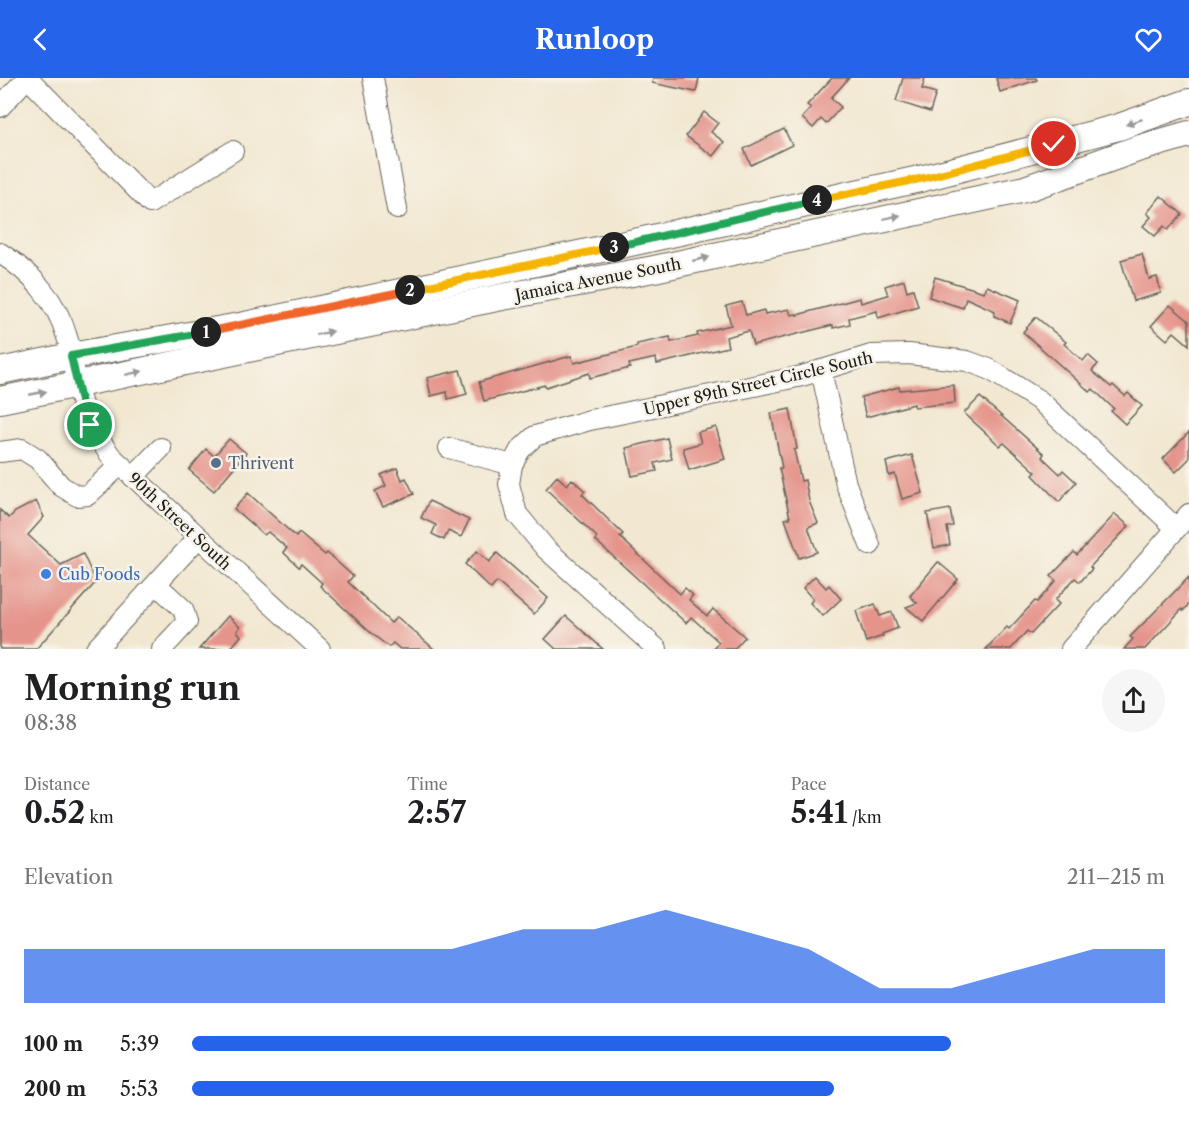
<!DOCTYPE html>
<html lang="en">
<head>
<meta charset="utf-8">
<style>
	body { margin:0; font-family:"Libre Caslon Text",serif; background:#f6f6f6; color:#202124; height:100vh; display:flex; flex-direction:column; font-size:22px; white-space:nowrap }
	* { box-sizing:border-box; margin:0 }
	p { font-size:20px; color:#757577 }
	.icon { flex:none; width:33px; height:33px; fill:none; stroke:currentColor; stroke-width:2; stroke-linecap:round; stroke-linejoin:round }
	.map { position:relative; height:571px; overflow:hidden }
	.side { display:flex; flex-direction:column; background:#fff; flex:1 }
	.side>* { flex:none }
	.pin { position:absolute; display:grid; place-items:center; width:51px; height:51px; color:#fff; margin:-26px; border:3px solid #fff; border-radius:50%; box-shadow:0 2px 6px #0007 }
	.km { position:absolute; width:30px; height:30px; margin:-15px; border-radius:50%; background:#222; color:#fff; font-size:16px; line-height:30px; text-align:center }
	.round { display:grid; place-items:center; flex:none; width:63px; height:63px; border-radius:32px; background:#f6f6f6 }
	.headline { display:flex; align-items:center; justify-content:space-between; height:102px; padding:0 24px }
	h1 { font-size:33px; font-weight:700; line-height:45px }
	.figures { display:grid; grid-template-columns:repeat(3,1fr); gap:9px; height:102px; padding:6px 24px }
	.figures div { display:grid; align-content:center }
	.figures b { font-size:30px; font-weight:700 }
	.figures small { font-size:16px; font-weight:400 }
	.figures p { font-size:16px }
	.chart { height:168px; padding:12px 24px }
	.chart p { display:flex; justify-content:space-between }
	.chart svg { width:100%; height:108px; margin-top:6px; fill:#2563eb; opacity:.7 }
	ul { padding:0 24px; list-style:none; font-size:20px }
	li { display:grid; grid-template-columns:96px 72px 1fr; align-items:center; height:45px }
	li i { height:15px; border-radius:8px; background:#2563eb }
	header { display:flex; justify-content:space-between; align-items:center; height:78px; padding:0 24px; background:#2563eb; color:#fff; font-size:27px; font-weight:700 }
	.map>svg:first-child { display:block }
	.building { fill:#e5948c }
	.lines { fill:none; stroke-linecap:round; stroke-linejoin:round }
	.minor-casing { stroke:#67635b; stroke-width:22 }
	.major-casing { stroke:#67635b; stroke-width:28 }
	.minor { stroke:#fff; stroke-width:20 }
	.major { stroke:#fff; stroke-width:26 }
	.oneway { fill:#999 }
	.split-1-casing { stroke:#fff; stroke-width:12 }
	.split-2-casing { stroke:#fff; stroke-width:12 }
	.split-3-casing { stroke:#fff; stroke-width:12 }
	.split-4-casing { stroke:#fff; stroke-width:12 }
	.split-5-casing { stroke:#fff; stroke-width:12 }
	.split-1 { stroke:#22a559; stroke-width:8 }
	.split-2 { stroke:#f0652b; stroke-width:8 }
	.split-3 { stroke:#f5b400; stroke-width:8 }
	.split-4 { stroke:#22a559; stroke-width:8 }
	.split-5 { stroke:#f5b400; stroke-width:8 }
	.service-dot { fill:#5c6f8a; stroke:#f7f3e8; stroke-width:2 }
	.shop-dot { fill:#3f7fe0; stroke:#f7f3e8; stroke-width:2 }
	.labels { text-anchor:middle; stroke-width:5; stroke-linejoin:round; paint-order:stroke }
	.street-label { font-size:16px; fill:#1c1c1c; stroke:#f7f3e8 }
	.service-label { font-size:16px; fill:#4e5e75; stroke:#f7f3e8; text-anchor:start }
	.shop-label { font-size:16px; fill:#366cbe; stroke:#f7f3e8; text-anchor:start }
</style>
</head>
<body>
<header><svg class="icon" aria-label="back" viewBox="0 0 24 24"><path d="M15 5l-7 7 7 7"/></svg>Runloop<svg class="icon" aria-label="heart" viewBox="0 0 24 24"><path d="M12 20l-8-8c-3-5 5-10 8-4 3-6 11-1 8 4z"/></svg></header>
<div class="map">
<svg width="1189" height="571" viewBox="0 0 1189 571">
	<rect width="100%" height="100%" fill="#f7f3e8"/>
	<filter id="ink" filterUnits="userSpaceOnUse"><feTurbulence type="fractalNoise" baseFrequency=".0167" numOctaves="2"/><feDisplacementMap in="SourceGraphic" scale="12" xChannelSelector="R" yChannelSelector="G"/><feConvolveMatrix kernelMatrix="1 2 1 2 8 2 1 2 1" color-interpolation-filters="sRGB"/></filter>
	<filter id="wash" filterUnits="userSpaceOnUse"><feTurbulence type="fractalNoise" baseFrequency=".008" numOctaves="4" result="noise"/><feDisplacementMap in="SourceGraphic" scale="24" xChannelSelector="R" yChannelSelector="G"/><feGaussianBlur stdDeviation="1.35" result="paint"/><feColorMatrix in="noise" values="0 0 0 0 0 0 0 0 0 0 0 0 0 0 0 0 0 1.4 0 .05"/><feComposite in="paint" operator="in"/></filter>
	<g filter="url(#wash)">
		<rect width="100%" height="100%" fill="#f2e8d1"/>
		<g id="blocks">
			<!-- building -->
			<g class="building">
				<polygon points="653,0 699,0 696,14 652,5"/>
				<polygon points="832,0 849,0 831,20 841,29 826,46 821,41 813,50 802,40 811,30 807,27"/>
				<polygon points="903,0 925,0 922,11 936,15 930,34 896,23"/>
				<polygon points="996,0 1036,0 1037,2 1000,14"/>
				<polygon points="704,34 718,45 711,54 724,64 713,78 686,58"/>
				<polygon points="784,51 792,67 751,87 744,71"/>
				<polygon points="1161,118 1182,136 1168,152 1164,148 1155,158 1143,148 1151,139 1147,135"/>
				<polygon points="1142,176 1149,201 1157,199 1161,215 1133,223 1121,182"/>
				<polygon points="935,199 984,214 987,208 1020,222 1010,245 994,238 995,233 966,220 963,230 929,219"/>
				<polygon points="904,202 907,213 913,211 918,228 878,240 877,233 849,240 850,246 833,250 833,247 753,267 749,253 726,259 728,269 657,286 656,280 629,286 630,290 590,300 589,295 546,309 545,307 484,323 479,304 571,278 574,285 637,269 637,266 670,259 671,264 698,258 697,255 731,247 726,228 742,224 746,237 764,232 765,236 789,231 791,237 797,236 797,237 860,220 861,225 888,217 885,208"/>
				<polygon points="1170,227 1189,243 1189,267 1174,254 1167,262 1151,248"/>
				<polygon points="1036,239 1066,264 1064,266 1083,283 1088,277 1098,286 1092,293 1111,309 1113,307 1125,318 1128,315 1142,328 1125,346 1111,333 1114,331 1093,311 1090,314 1023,254"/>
				<polygon points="460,292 467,316 448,321 447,314 431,318 427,300"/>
				<polygon points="954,307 955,325 914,329 914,326 866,339 861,319 899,309 900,312"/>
				<polygon points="980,319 1044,376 1042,379 1060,396 1063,392 1076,404 1059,424 1033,397 1036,394 1004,365 1000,368 964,335"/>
				<polygon points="790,331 797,371 794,372 801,403 805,402 809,423 818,445 808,449 817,474 799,480 785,441 790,440 779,390 782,390 771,335"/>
				<polygon points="716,349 725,381 689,392 683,370 701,365 698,354"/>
				<polygon points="1189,354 1189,381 1176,394 1163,381"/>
				<polygon points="667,360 672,381 655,385 657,393 632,398 626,370"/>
				<polygon points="229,361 246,375 214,413 189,392 206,371 214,378"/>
				<polygon points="912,377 923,415 902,421 895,396 889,398 886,384"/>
				<polygon points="397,390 402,402 406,400 414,416 383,429 375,413 386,408 381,397"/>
				<polygon points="557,398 567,407 572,401 585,413 582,416 623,456 620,459 680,516 685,510 693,517 689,522 707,538 713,531 745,559 734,571 713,571 719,564 691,539 686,545 595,462 597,459 546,411"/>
				<polygon points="248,415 296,459 299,455 325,477 327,475 353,498 348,504 391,545 397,539 434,571 400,571 393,565 389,569 371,555 320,508 322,505 301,486 299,489 283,474 287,470 268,454 264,457 234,431"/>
				<polygon points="36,423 44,439 28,457 61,487 83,476 96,504 36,571 0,571 0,432 9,440 15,434"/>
				<polygon points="429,423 469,442 461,459 448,453 444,462 432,456 436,447 421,440"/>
				<polygon points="950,431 953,448 947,449 950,467 934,470 927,435"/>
				<polygon points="1115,436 1129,448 1090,489 1092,491 1080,504 1075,500 1055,522 1059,526 1031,556 1027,553 1011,571 986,571 1007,549 1009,551 1035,523 1037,524 1056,503 1051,498 1074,474 1077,477"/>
				<polygon points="477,473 489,484 497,475 548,520 534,536 497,504 491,511 465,486"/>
				<polygon points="938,484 958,501 923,543 906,529 917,525 910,518"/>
				<polygon points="815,498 826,510 829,507 841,521 823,538 810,525 813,521 803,510"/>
				<polygon points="1189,499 1189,526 1183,533 1182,531 1145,571 1124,571 1133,561 1130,559"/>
				<polygon points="875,526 880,538 892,534 898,550 882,556 883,558 866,564 856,533"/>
				<polygon points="228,538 240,549 237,553 241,558 230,571 199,571"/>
				<polygon points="566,538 584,554 603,571 556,571 545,561"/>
			</g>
		</g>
	</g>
	<g filter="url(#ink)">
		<use href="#blocks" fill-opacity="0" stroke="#67635b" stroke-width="1.5"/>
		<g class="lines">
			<defs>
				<g id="minor">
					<polyline points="28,0 150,125 233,73"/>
					<polyline points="373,0 397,131"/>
					<polyline points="0,29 27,0"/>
					<path d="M 0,175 C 31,194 57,223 67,259 C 74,281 75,305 82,327 C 88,346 99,362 111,378 L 320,571"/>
					<polyline points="821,292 846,406 870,467"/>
					<polyline points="449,370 512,387"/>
					<polyline points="0,374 22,371 38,381 61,408 77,418 88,417 120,387"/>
					<polyline points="133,399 161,370"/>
					<polyline points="156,506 183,531 187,544 162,571"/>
					<polyline points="96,571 198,460"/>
					<polyline points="657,571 546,471 517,436 509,406 512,387 520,372 535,358 590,342 802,298 871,277 909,276 967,283 989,291 1040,323 1176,450"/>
					<polyline points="1071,571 1189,436"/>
				</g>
				<g id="major">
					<polyline points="0,293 71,278 245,247 630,165 924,100 1119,49 1189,24"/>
					<polyline points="0,322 497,220 654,191 1025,111 1137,71 1189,56"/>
				</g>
			</defs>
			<!-- minor casing -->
			<use href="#minor" class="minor-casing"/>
			<!-- major casing -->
			<use href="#major" class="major-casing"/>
			<!-- minor -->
			<use href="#minor" class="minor"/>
			<!-- major -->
			<use href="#major" class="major"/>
		</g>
		<!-- one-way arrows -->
		<defs><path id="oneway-solid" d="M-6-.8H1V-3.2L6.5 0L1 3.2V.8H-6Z" transform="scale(1.5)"/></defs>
		<g class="oneway">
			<use href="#oneway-solid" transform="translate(1134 44) rotate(161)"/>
			<use href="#oneway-solid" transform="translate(892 139) rotate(-12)"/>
			<use href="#oneway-solid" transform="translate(701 181) rotate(-13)"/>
			<use href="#oneway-solid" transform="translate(325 255) rotate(-12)"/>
			<use href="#oneway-solid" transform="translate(134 295) rotate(-12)"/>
			<use href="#oneway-solid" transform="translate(38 315) rotate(-11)"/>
		</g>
	</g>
	<g class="lines" filter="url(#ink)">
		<defs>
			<polyline id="split-1" points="90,347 82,327 71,278 206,254"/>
			<polyline id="split-2" points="206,254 410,212"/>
			<polyline id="split-3" points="410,212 614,169"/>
			<polyline id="split-4" points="614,169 817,122"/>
			<polyline id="split-5" points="817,122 924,100 1054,66"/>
		</defs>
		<!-- split-1 casing -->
		<use href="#split-1" class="split-1-casing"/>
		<!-- split-2 casing -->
		<use href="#split-2" class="split-2-casing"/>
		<!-- split-3 casing -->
		<use href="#split-3" class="split-3-casing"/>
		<!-- split-4 casing -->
		<use href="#split-4" class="split-4-casing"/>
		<!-- split-5 casing -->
		<use href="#split-5" class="split-5-casing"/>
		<!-- split-1 -->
		<use href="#split-1" class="split-1"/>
		<!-- split-2 -->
		<use href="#split-2" class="split-2"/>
		<!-- split-3 -->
		<use href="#split-3" class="split-3"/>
		<!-- split-4 -->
		<use href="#split-4" class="split-4"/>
		<!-- split-5 -->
		<use href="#split-5" class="split-5"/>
	</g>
	<!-- markers -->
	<circle class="service-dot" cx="216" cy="385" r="6"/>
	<circle class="shop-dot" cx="46" cy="496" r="6"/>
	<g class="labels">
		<!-- street labels -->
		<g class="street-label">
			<text transform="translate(598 201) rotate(-11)" y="6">Jamaica Avenue South</text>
			<text transform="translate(758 305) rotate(-13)" y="6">Upper 89th Street Circle South</text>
			<text transform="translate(180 443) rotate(43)" y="6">90th Street South</text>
		</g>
		<!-- service labels -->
		<g class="service-label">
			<text x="228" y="391">Thrivent</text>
		</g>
		<!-- shop labels -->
		<g class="shop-label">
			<text x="58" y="502">Cub Foods</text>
		</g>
	</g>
</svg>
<div class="pin" style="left:90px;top:347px;background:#1e9e55"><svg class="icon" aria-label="arrive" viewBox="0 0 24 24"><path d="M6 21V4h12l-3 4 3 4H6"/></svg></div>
<div class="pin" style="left:1054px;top:66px;background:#d93025"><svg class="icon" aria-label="check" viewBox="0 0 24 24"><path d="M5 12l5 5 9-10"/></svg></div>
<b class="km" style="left:206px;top:254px">1</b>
<b class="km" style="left:410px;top:212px">2</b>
<b class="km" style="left:614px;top:169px">3</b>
<b class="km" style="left:817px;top:122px">4</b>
</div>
<section class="side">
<div class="headline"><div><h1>Morning run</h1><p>08:38</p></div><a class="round"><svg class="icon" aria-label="share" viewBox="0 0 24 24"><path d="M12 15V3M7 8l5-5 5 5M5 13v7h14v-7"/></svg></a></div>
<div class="figures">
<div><p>Distance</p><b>0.52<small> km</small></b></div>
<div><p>Time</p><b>2:57</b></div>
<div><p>Pace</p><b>5:41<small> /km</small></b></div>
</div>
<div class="chart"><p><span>Elevation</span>211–215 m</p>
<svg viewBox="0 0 160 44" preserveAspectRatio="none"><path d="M0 44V22L10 22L20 22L30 22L40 22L50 22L60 22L70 14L80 14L90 6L100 14L110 22L120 38L130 38L140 30L150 22L160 22V44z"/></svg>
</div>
<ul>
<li><b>100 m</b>5:39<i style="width:78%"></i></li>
<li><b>200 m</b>5:53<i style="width:66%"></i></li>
</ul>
</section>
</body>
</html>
